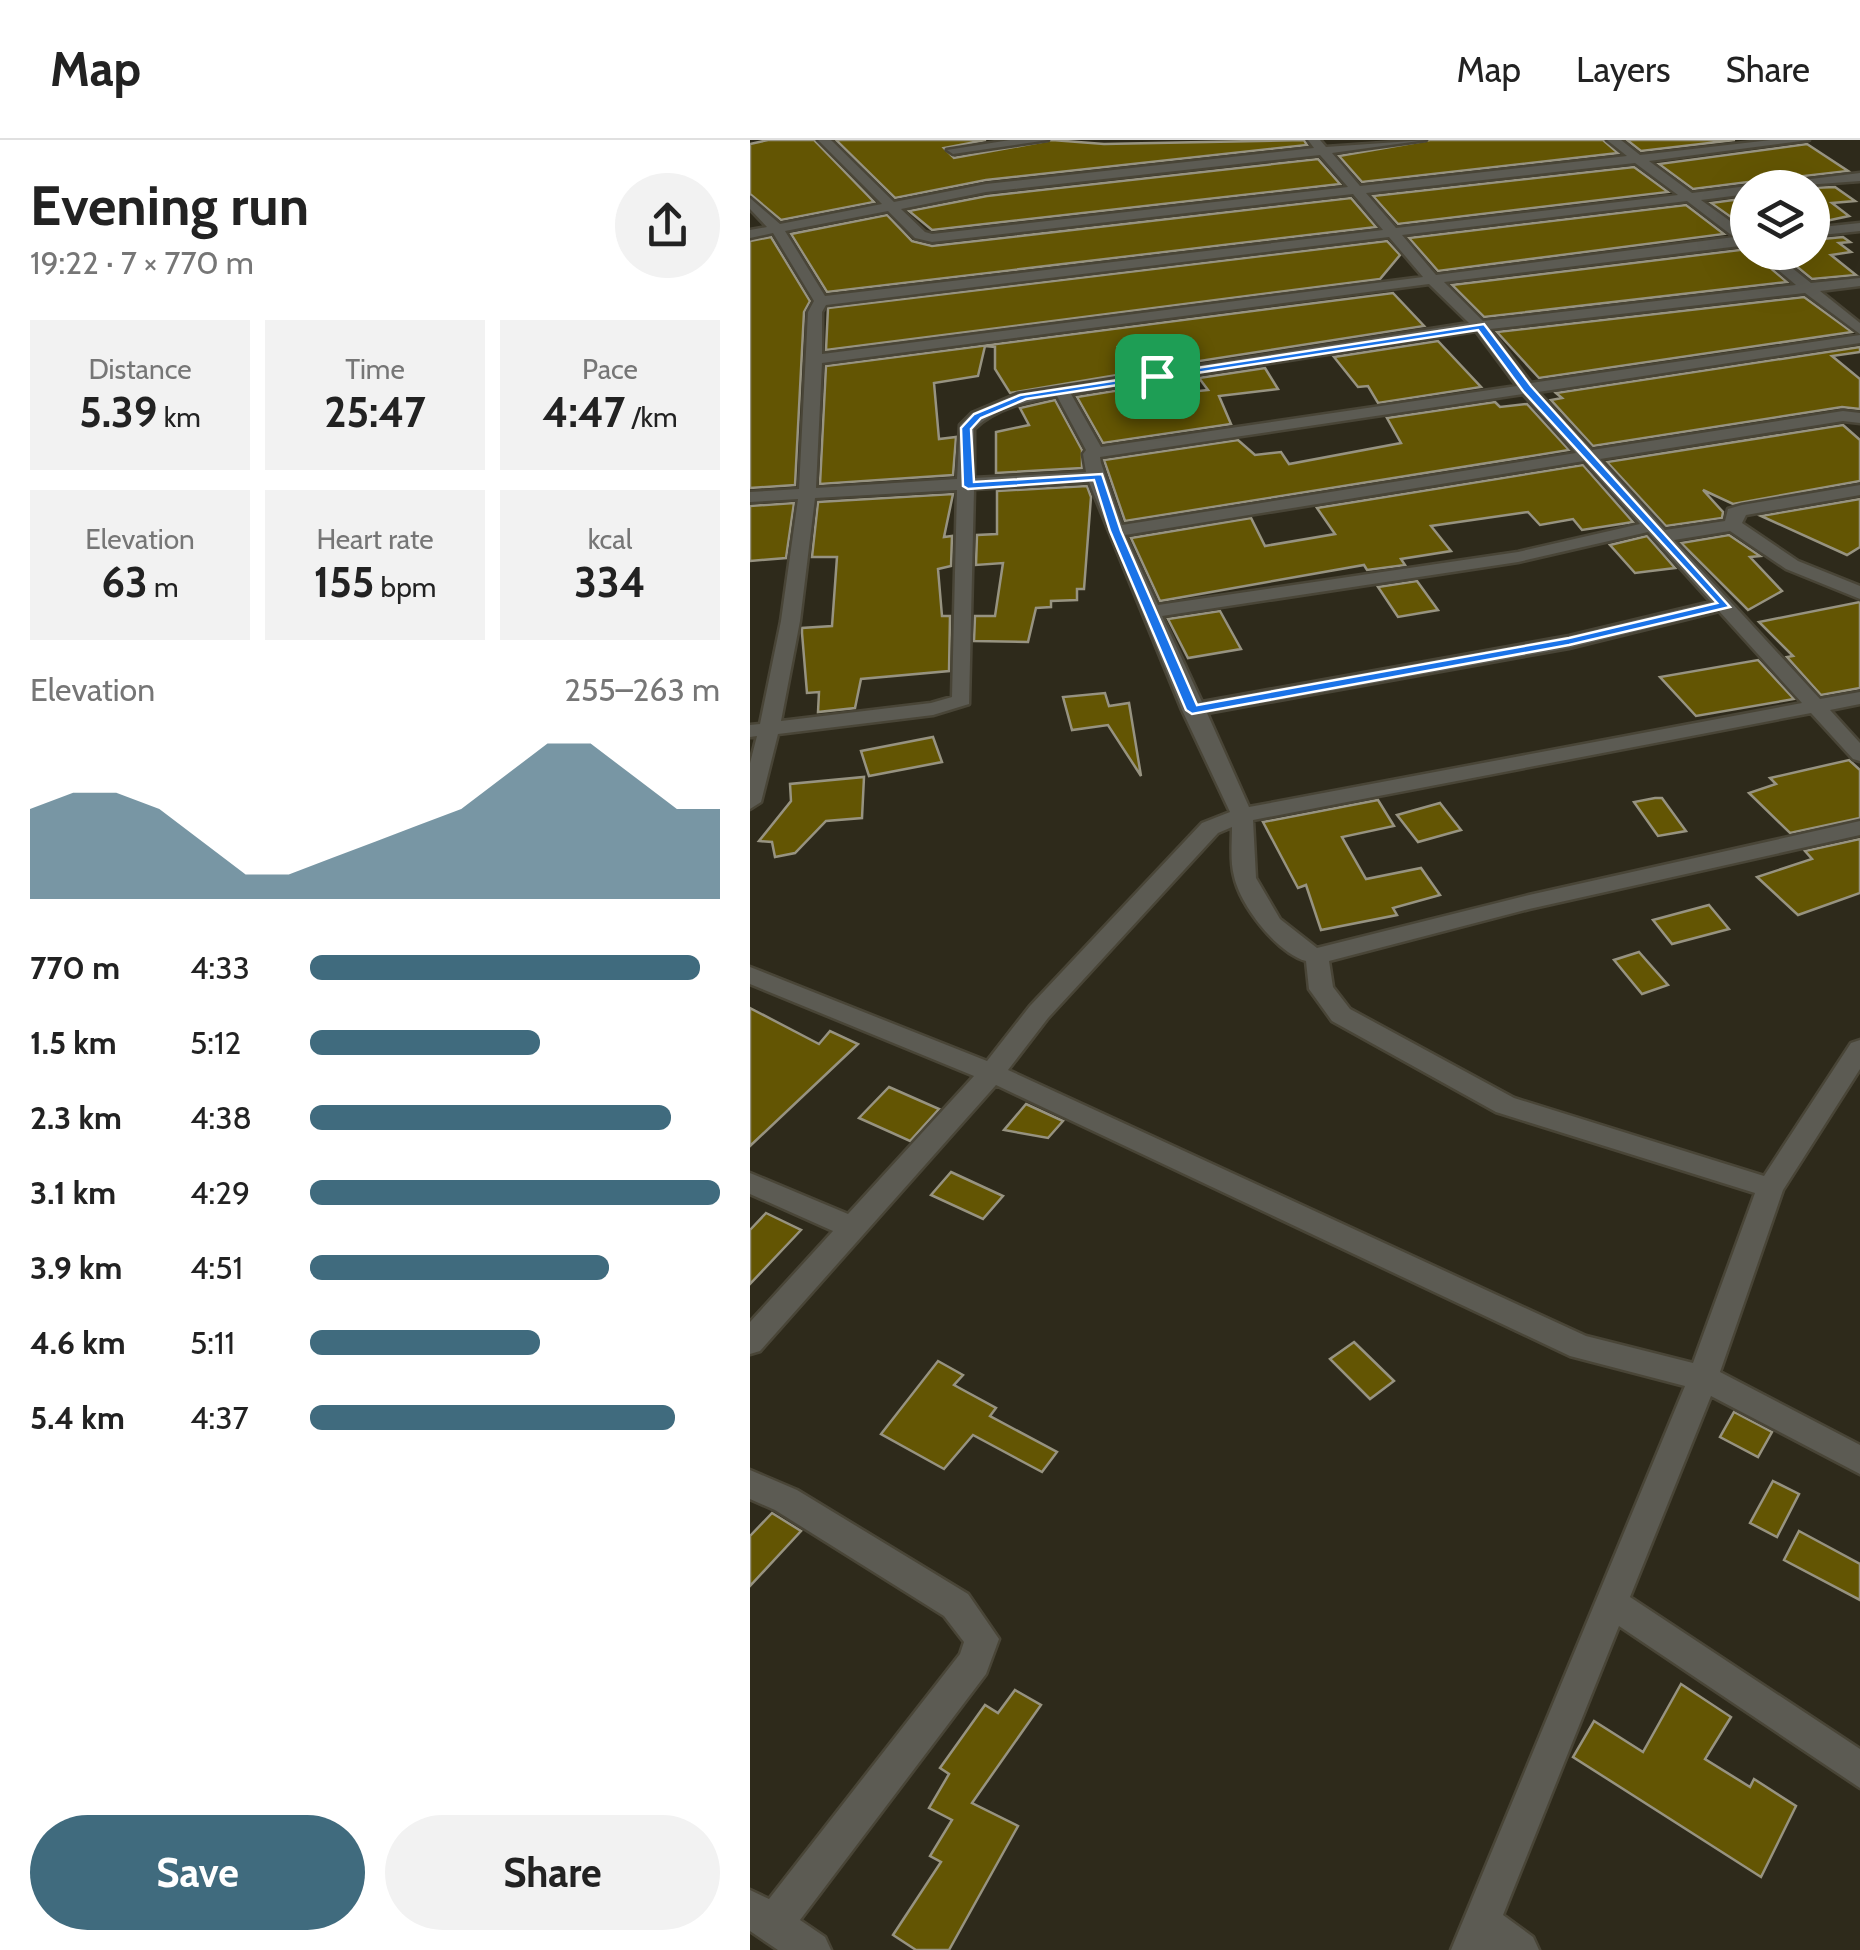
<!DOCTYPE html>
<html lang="en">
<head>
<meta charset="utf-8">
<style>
	body { margin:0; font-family:Cabin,sans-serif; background:#f2f2f2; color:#222; height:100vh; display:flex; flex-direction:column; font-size:38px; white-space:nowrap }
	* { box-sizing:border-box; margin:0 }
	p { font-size:32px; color:#767676 }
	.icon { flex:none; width:55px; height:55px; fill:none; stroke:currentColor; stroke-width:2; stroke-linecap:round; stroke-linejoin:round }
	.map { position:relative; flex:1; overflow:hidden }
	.panel { display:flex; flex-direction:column; background:#fff; width:750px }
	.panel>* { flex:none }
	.controls { position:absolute; left:980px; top:30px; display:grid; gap:20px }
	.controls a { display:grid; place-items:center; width:100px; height:100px; border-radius:50%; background:#fff; box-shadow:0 10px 40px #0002; font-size:50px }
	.pin { position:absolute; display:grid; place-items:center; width:85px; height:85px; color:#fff; margin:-42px; border-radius:20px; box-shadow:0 5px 15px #0006 }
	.round { display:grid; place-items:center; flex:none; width:105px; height:105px; border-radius:52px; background:#f2f2f2 }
	.summary { display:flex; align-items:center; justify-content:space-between; height:170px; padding:0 30px }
	h1 { font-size:55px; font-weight:700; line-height:75px }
	.figures { display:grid; grid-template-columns:repeat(3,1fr); gap:15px; height:170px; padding:10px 30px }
	.figures div { display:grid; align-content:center; border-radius:0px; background:#f2f2f2; text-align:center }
	.figures b { font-size:42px; font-weight:700 }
	.figures small { font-size:28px; font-weight:400 }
	.figures p { font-size:28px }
	.chart { height:280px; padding:20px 30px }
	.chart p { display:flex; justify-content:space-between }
	.chart svg { width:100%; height:180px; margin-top:10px; fill:#406b7e; opacity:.7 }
	.button { display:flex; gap:20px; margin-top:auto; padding:20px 30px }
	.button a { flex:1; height:115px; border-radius:60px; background:#406b7e; color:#fff; font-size:40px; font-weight:700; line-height:115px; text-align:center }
	.button a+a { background:#f2f2f2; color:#222 }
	ul { padding:0 30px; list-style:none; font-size:32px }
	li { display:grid; grid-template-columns:160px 120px 1fr; align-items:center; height:75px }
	li i { height:25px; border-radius:12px; background:#406b7e }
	header { display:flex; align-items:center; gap:60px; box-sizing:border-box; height:140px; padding:0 50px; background:#fff; border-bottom:2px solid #e0e0e0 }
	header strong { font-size:48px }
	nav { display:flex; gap:55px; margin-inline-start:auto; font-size:35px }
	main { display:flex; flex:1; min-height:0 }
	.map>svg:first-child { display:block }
	.building { fill:#635503; stroke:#979381; stroke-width:2.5 }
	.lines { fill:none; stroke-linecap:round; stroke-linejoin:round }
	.minor-casing { stroke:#494537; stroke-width:5 }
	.minor { fill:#5c5b53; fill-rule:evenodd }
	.route { fill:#1a73e8; stroke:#fff; stroke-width:2.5; fill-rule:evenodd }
</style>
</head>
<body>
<header>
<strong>Map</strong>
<nav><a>Map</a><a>Layers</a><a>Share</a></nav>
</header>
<main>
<section class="panel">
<div class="summary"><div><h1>Evening run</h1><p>19:22 · 7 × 770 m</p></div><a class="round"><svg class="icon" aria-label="share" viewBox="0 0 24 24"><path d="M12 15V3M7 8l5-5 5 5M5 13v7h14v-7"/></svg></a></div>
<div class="figures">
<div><p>Distance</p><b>5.39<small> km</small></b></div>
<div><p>Time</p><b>25:47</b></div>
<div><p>Pace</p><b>4:47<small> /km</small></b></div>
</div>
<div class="figures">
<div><p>Elevation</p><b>63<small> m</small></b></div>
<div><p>Heart rate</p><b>155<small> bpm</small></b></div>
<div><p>kcal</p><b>334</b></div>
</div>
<div class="chart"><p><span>Elevation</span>255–263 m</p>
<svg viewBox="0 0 160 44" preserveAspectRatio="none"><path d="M0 44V22L10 18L20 18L30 22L40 30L50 38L60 38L70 34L80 30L90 26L100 22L110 14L120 6L130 6L140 14L150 22L160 22V44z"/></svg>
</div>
<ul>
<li><b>770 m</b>4:33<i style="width:95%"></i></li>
<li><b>1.5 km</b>5:12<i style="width:56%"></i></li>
<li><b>2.3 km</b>4:38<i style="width:88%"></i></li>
<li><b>3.1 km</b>4:29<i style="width:100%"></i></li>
<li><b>3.9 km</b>4:51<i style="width:73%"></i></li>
<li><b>4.6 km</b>5:11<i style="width:56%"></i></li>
<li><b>5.4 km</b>4:37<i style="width:89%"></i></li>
</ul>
<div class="button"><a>Save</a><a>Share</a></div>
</section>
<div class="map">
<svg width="1110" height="1810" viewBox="0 0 1110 1810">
	<rect width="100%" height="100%" fill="#2e2a1b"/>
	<!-- building -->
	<g class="building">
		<polygon points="18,0 64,0 124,62 31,80 0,54 0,4"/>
		<polygon points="86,0 236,0 194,8 204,18 302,0 354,4 554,0 557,5 236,40 145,58"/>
		<polygon points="680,0 853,0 868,13 612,42 589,16"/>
		<polygon points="877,0 985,0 891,11"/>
		<polygon points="1057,4 1098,31 1020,40 1010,48 998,42 943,49 909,24"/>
		<polygon points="568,19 590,44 182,90 159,71 237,56"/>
		<polygon points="884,27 918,52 648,84 623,56"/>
		<polygon points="1085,47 1105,61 1082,63 1099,76 1062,84 1062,48"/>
		<polygon points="601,58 626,87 77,152 41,94 137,75 162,101 182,106"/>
		<polygon points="998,58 998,89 961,63"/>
		<polygon points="936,65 974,94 688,131 659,98"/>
		<polygon points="21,97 60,161 54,172 45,345 0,348 0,101"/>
		<polygon points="1093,97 1100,102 1089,103 1101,112 1081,115 1106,135 1062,139 1029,112 1062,112 1062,100"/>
		<polygon points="637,101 650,115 630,139 76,210 78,168"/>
		<polygon points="998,109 1037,142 734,177 702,145"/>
		<polygon points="643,153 674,186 437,223 419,200 368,207 385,232 260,253 245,229 245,207 235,206 228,236 184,243 189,299 206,297 203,335 70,344 76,226"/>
		<polygon points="1054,157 1102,192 789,238 747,192"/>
		<polygon points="688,201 731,247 628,263 618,246 608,247 584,217"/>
		<polygon points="1110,207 1110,212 1082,216 1110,239 1110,269 1092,267 843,306 801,260 812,258 806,253"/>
		<polygon points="515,228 528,249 469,256 481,284 353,303 327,257 395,246 401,256 458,250 449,238"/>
		<polygon points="305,260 332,310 332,328 246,333 246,292 279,285 270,268"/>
		<polygon points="745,262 750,267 777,264 819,310 375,381 354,320 488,300 505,315 531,312 539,324 651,303 637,278"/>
		<polygon points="1093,285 1110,300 1110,341 983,364 953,350 973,372 972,378 916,386 857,322"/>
		<polygon points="833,325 883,382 832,390 823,379 790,385 778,372 681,386 701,411 651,419 655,425 617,430 614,425 410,461 381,398 501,378 515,406 585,394 567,368"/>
		<polygon points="337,346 341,357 334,449 327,449 327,460 301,461 301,467 286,468 278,502 224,501 225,476 245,476 253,423 226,425 227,395 247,394 247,351"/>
		<polygon points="203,354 194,397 202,396 201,426 188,429 192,476 200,476 199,531 111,539 105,568 68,572 69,552 57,553 52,493 52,488 82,486 87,417 62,417 68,362"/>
		<polygon points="1110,359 1110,407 1097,415 1011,376"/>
		<polygon points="44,363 36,418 0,421 0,366"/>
		<polygon points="979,395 1010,416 1000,417 1032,451 998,470 931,403"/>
		<polygon points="897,396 925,428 885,433 860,405"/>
		<polygon points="667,441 688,470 648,477 628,447"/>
		<polygon points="1110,462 1110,548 1071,555 1037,517 1043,516 1009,482"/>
		<polygon points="470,471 491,509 438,518 418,479"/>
		<polygon points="1008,520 1044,559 946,576 910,537"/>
		<polygon points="355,553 359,566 379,563 391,636 358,585 322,590 313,557"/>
		<polygon points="183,597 192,622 119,636 111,611"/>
		<polygon points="1099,620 1110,630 1110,678 1040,693 999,653 1026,644 1020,638"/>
		<polygon points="114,637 112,678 76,681 45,713 25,717 22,702 9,701 41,661 40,644"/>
		<polygon points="905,658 912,658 936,691 908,696 884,662"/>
		<polygon points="628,660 644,686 592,697 616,739 671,728 690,755 643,768 647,775 571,790 556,745 548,748 513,682"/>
		<polygon points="690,663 711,690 668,702 647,675"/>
		<polygon points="1110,699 1110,753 1048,775 1007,737 1062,719 1055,711"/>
		<polygon points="959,765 979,789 922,804 903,780"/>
		<polygon points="889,812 918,845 892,854 864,820"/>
		<polygon points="0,868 69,904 80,891 108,904 0,1006"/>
		<polygon points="139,947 189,969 160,1001 109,978"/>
		<polygon points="276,964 313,981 298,998 254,990"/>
		<polygon points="201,1032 253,1056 233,1079 181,1055"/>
		<polygon points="16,1073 51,1090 0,1144 0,1090"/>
		<polygon points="604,1202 644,1241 620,1259 580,1219"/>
		<polygon points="188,1221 213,1235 204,1245 246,1268 240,1276 307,1312 292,1332 223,1295 194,1329 131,1294"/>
		<polygon points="984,1272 1022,1292 1008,1317 970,1297"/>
		<polygon points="1023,1341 1049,1354 1027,1397 1000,1383"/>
		<polygon points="22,1373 51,1391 0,1446 0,1396"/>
		<polygon points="1049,1391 1110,1424 1110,1460 1034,1420"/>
		<polygon points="931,1544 981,1577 955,1619 1000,1647 1004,1639 1046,1666 1011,1737 823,1617 844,1581 893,1612"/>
		<polygon points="265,1550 291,1565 222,1663 268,1686 199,1810 166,1810 143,1795 191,1722 180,1716 202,1680 179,1668 199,1634 190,1628 235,1565 248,1573"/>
	</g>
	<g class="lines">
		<defs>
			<g id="minor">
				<path d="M 68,0 L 81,0 L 144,62 L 236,44 L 564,8 L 558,0 L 570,0 L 576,7 L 676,0 L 582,13 L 610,46 L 877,16 L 857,0 L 871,0 L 890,15 L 1021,0 L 1059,0 L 899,21 L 942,53 L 998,46 L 1003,47 L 998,48 L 998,54 L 951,60 L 998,94 L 998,105 L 694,142 L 733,181 L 1046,145 L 1007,112 L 1022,112 L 1061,143 L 1110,138 L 1110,146 L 1070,151 L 1110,183 L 1110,194 L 1055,153 L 740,189 L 781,243 L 1110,195 L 1110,203 L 788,252 L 842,310 L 1093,271 L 1110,273 L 1110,283 L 1093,281 L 850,319 L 915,390 L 975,381 L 978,369 L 992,365 L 1110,345 L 1110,355 L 996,375 L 992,383 L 1048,421 L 1110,446 L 1110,459 L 1036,429 L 980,391 L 924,400 L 1070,559 L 1110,552 L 1110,564 L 1080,570 L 1110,603 L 1110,621 L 1103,619 L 1061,573 L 503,680 L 506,738 L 530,779 L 567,808 L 779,755 L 1110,681 L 1110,695 L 779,769 L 579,821 L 583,847 L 600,869 L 764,958 L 1014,1036 L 1101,903 L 1110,900 L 1110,929 L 1033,1050 L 970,1232 L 1110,1305 L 1110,1334 L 961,1256 L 880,1457 L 1110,1609 L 1110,1648 L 869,1486 L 753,1775 L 783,1797 L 789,1810 L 701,1810 L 935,1246 L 820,1216 L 246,945 L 10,1211 L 0,1214 L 0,1182 L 83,1091 L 0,1054 L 0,1033 L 98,1074 L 224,936 L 0,844 L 0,827 L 237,921 L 280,866 L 452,683 L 480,672 L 432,570 L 339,342 L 224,349 L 219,564 L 183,575 L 28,594 L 11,662 L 0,669 L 0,623 L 7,596 L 0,597 L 0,585 L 10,584 L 31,481 L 48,359 L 0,362 L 0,352 L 49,349 L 58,172 L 64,161 L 23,93 L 0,98 L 0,90 L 17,87 L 0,69 L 0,58 L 30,84 L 132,64 ZM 570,15 L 598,47 L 182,94 L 175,92 L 151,69 L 236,52 ZM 885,23 L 928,55 L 646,88 L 616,53 ZM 603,54 L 633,90 L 75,156 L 35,91 L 138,71 L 165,98 L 182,102 ZM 937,61 L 984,97 L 686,135 L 652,95 ZM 639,97 L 673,137 L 72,214 L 72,172 L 76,165 ZM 679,144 L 719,183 L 267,254 L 222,273 L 210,285 L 207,339 L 66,348 L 72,223 ZM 726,191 L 767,246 L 351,307 L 321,254 ZM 773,254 L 826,313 L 372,385 L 351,323 L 350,317 ZM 307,256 L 336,310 L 333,314 L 336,332 L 224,338 L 224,289 C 245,268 278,261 307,256 ZM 834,321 L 890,384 L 768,412 L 408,465 L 375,395 ZM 207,350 L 202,557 L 181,563 L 31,581 L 50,481 L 65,358 ZM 898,392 L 961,462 L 819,496 L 452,562 L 412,476 L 768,422 ZM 969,471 L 1052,563 L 499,667 L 457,573 L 819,508 ZM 482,687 C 482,703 480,721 484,736 C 490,765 527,813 556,821 L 559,849 L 582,881 L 746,972 L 1005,1053 L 943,1223 L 836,1196 L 258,930 L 298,878 L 468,693 Z"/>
				<polygon points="260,0 298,0 203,14 197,10"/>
				<polygon points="1110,33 1110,41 1014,48 1020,44"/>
				<polygon points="1110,83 1110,91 1062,96 1062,88"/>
				<polygon points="0,1330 47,1350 218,1454 249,1499 236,1534 50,1780 75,1797 81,1810 28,1810 0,1791 0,1750 19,1759 210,1514 214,1502 194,1476 25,1370 0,1359"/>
			</g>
		</defs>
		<!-- minor casing -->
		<use href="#minor" class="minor-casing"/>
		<!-- minor -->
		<use href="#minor" class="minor"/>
	</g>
	<!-- route -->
	<path class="route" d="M 734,184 L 781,246 L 980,467 L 819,505 L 442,574 L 436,570 L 360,391 L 344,340 L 218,349 L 213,346 L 211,288 L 224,274 L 270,255 ZM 728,190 L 773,251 L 967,463 L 819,498 L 447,565 L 371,391 L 352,334 L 224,342 L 221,289 L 231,278 L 276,259 Z"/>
</svg>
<div class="controls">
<a><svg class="icon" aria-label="layers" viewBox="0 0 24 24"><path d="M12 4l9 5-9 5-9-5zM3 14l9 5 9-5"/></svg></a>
</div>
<div class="pin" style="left:407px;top:236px;background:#1e9e55"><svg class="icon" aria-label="arrive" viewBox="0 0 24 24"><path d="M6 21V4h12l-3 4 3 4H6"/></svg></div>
</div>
</main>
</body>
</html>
